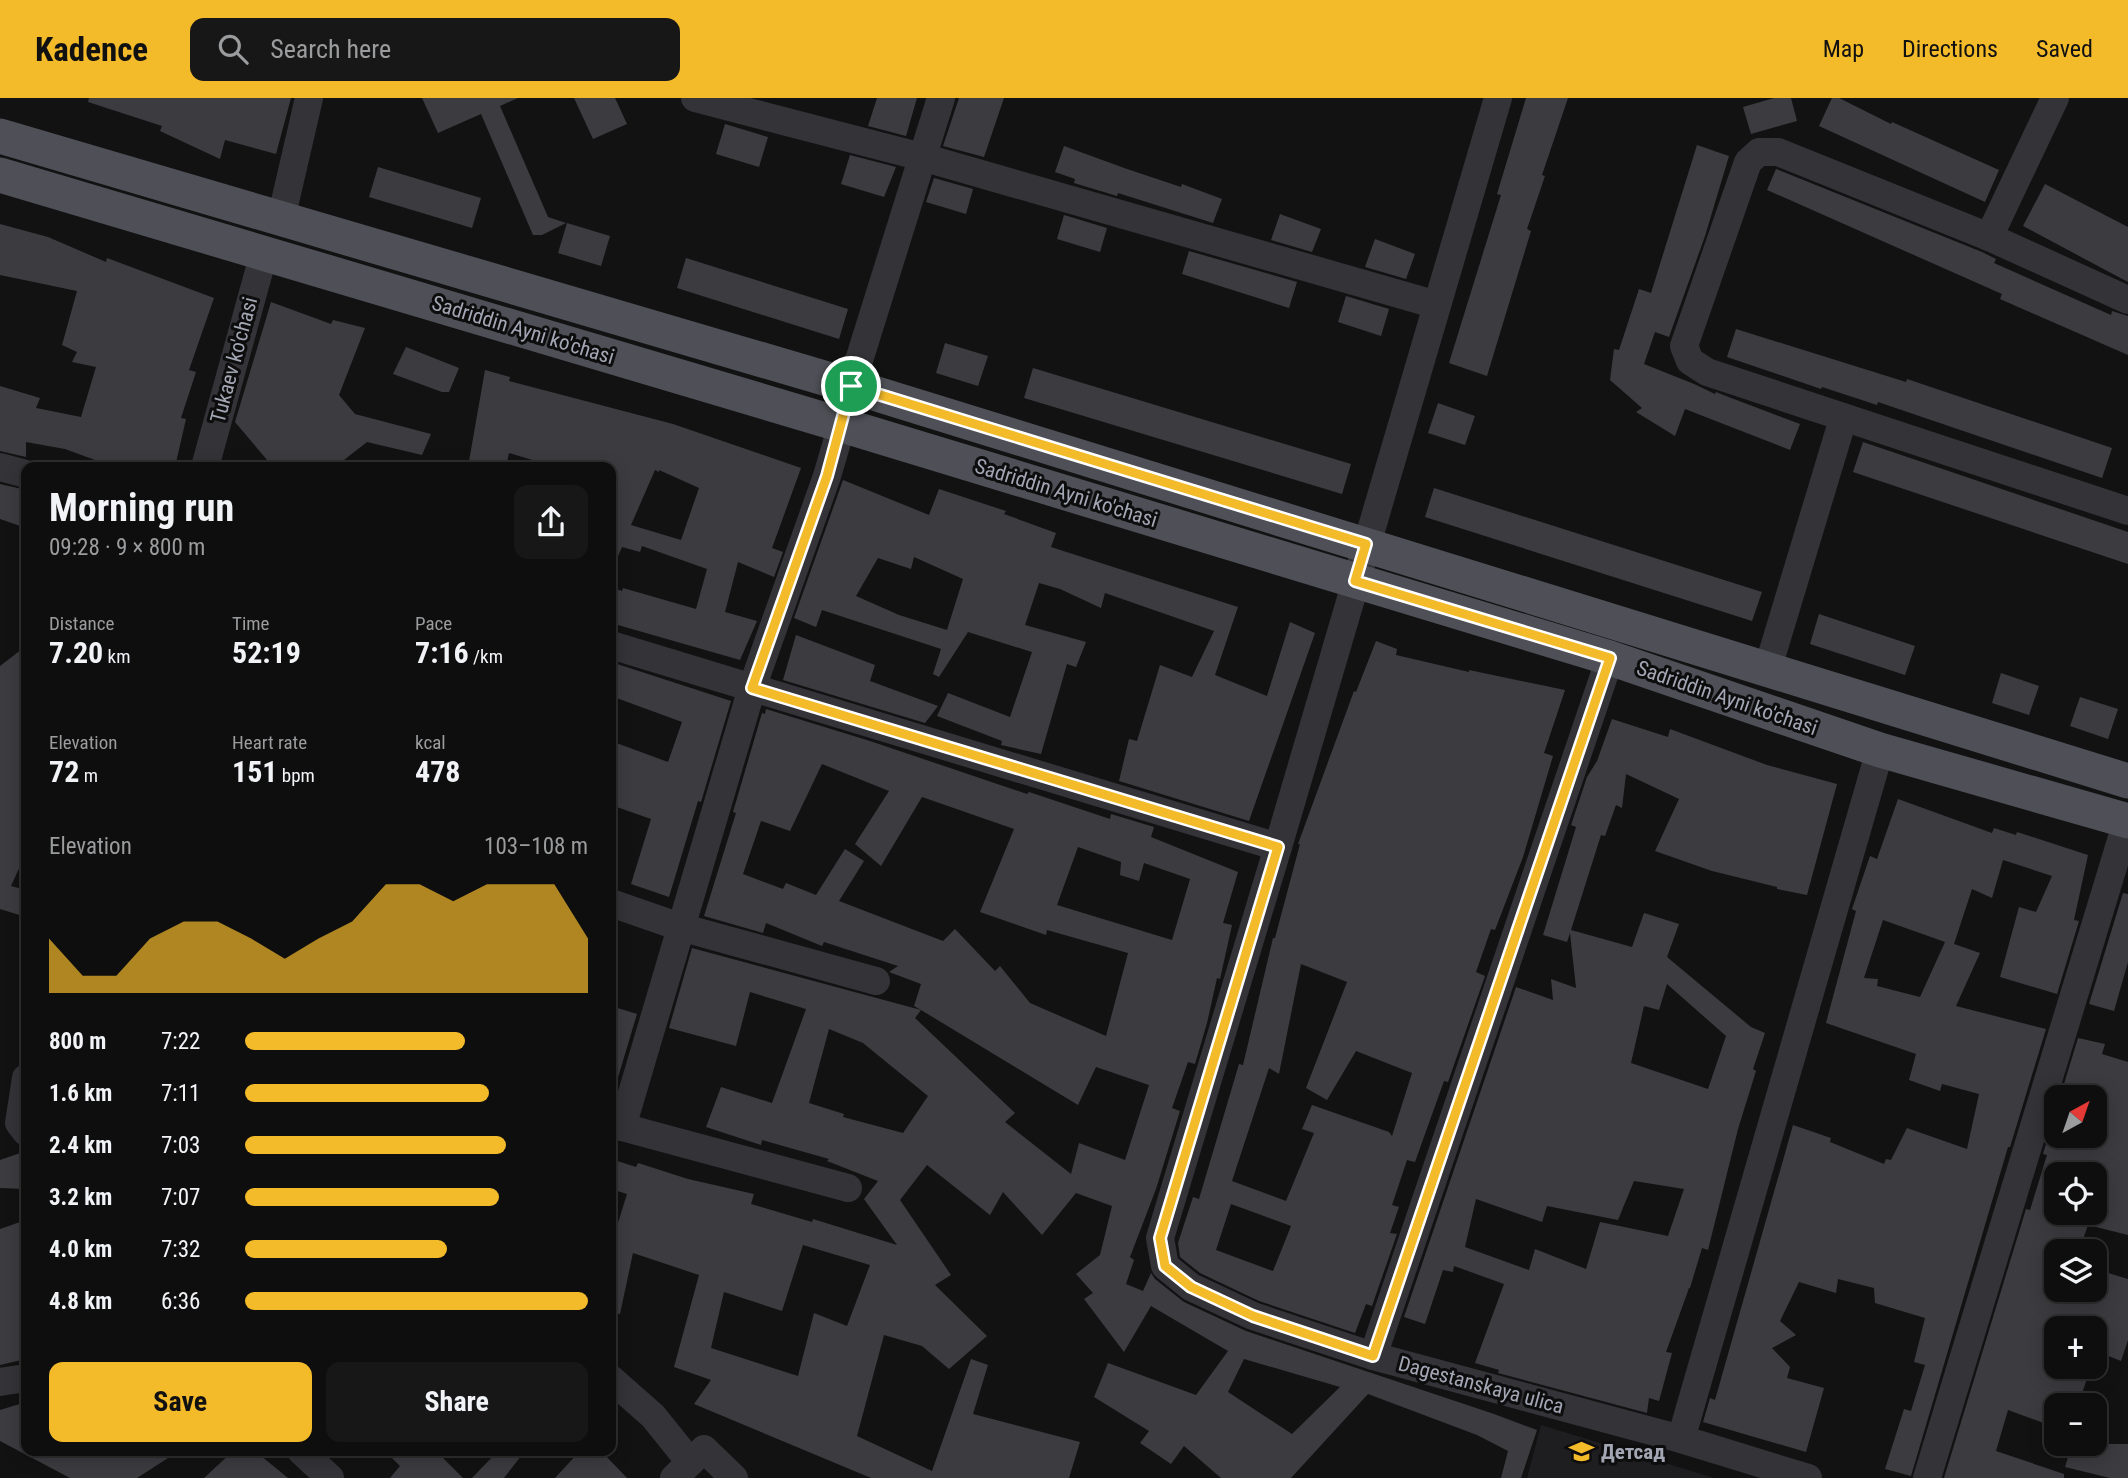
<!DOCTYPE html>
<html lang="en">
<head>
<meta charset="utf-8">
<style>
	body { margin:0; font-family:"Roboto Condensed",sans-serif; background:#171717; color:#f1f3f6; height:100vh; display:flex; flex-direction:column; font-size:26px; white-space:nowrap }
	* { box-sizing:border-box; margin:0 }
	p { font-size:23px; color:#9b9c9e }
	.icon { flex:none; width:38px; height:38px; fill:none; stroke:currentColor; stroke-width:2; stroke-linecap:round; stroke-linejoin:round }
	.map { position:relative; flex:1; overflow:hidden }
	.panel { position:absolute; left:21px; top:364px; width:595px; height:994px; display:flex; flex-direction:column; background:#0e0e0e; border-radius:14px; box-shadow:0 4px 18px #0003,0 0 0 2px #2e2e2e }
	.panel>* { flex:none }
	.needle { width:46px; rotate:40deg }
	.tools { position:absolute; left:2044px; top:987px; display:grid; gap:14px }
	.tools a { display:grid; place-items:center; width:63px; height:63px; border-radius:14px; background:#0e0e0e; box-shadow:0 4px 18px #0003,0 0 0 2px #2e2e2e; font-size:35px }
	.pin { position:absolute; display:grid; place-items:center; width:60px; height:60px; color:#fff; margin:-30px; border:4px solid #fff; border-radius:50%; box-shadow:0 2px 7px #0007 }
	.round { display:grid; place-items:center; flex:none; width:74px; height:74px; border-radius:14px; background:#171717 }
	.summary { display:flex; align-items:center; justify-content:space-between; height:119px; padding:0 28px }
	h1 { font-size:38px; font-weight:700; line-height:52px }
	.stats { display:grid; grid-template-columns:repeat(3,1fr); gap:10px; height:119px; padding:7px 28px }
	.stats div { display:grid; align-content:center }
	.stats b { font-size:30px; font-weight:700 }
	.stats small { font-size:19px; font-weight:400 }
	.stats p { font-size:19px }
	.chart { height:196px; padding:14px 28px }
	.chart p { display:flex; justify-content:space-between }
	.chart svg { width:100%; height:126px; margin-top:7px; fill:#f3ba2a; opacity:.7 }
	.action { display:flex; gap:14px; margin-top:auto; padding:14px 28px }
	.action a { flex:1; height:80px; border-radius:14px; background:#f3ba2a; color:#111; font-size:28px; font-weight:700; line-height:80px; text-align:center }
	.action a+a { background:#171717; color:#f1f3f6 }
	ul { padding:0 28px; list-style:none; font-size:23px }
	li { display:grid; grid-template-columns:112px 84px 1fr; align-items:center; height:52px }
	li i { height:18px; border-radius:9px; background:#f3ba2a }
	header { display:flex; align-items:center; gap:42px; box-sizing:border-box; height:98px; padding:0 35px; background:#f3ba2a; color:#111 }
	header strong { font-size:33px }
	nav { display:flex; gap:38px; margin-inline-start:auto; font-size:24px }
	.search { width:490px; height:63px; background:#171717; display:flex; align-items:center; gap:18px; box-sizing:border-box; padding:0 24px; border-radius:14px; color:#9b9c9e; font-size:26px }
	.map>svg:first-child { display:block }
	.built { fill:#1e1e20 }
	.building { fill:#3c3c40; fill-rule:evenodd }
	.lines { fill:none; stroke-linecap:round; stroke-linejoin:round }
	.minor { stroke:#333338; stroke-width:28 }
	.major { stroke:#4f5057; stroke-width:35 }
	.route-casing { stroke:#fff; stroke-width:14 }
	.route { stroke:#f3ba2a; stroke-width:9 }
	.labels { text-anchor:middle; stroke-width:6; stroke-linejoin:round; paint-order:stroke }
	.street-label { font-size:21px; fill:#a3a7b4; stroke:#0d0d0e }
	.poi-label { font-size:21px; font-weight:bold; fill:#a3a7b4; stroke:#0d0d0e; text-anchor:start }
</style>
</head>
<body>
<header>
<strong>Kadence</strong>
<div class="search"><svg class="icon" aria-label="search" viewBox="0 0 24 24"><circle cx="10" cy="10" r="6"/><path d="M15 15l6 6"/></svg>Search here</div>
<nav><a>Map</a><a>Directions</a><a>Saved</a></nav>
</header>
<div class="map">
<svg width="2128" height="1380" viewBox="0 0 2128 1380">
	<rect width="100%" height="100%" fill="#121213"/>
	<!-- built -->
	<polygon class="built" points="1541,1327 1714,1380 1527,1380"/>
	<!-- building -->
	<g class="building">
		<polygon points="89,0 291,0 276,56 225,42 220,61 160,33 162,28 88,4"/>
		<polygon points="422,0 518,0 500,8 548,119 566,125 542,137 533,137 481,16 438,35"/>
		<polygon points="574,0 615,0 627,26 593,41"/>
		<polygon points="877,0 917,0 906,38 868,28"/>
		<polygon points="959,0 1004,0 984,59 943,48"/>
		<polygon points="1526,0 1568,0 1542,77 1545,78 1527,131 1531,133 1487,278 1449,265 1501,97 1497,96"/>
		<polygon points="1774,0 1791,0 1797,23 1751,36 1743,9"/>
		<polygon points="1832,0 1839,0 1891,26 1892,24 1999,72 1985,104 1819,28"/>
		<polygon points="725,26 768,39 759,69 716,56"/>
		<polygon points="1697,47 1729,58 1705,138 1669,239 1655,234 1644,266 1694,286 1715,296 1716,294 1726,298 1800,326 1790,352 1685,311 1675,338 1636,314 1642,310 1610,282 1614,251 1619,252 1639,191 1651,195"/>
		<polygon points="1064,48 1127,71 1181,89 1182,86 1222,101 1213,125 1118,95 1117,98 1074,85 1075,81 1055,74"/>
		<polygon points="850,57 896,69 884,99 841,86"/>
		<polygon points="378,69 481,100 472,130 369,99"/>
		<polygon points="1776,71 1982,154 1996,161 1994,165 2111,217 2112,213 2128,218 2128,257 2000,201 2002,196 1767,92"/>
		<polygon points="934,80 973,91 966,116 926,104"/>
		<polygon points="2045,86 2128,129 2128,184 2023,128"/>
		<polygon points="1280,116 1321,131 1312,154 1271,142"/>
		<polygon points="1064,117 1107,130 1100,154 1057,141"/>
		<polygon points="567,125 610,138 601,168 558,155"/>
		<polygon points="0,126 48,139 106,164 107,160 214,200 189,272 196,274 181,320 186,321 175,369 114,369 65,351 26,344 26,359 0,353 0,288 40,300 36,310 81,319 96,269 72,264 77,254 62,247 77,193 0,177"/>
		<polygon points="1375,141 1415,156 1406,181 1365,169"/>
		<polygon points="1189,153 1297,184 1289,210 1182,176"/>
		<polygon points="686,160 848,211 839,241 677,190"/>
		<polygon points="1346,198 1389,211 1381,238 1338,224"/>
		<polygon points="271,204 331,226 333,222 365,230 339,297 355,316 431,336 422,357 367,344 335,369 273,369 235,324"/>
		<polygon points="1736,231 1906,284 1907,281 2112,350 2102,380 1878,304 1877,307 1822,289 1821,291 1727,259"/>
		<polygon points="945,245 988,258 978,288 936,275"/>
		<polygon points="406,249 459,270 449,294 442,294 393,276"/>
		<polygon points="1033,270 1351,366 1342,396 1024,300"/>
		<path d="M 485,272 L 510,279 L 509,283 L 673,326 L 801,370 L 772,450 L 783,454 L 774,479 L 738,464 L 725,514 L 757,523 L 740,562 L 611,525 L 611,489 L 622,493 L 623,490 L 696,511 L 707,471 L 642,448 L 640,454 L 622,449 L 611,474 L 611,369 L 556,369 L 509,355 L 506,369 L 468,369 ZM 655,372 L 659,374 L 659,372 L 699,390 L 681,442 L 631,427 Z"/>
		<polygon points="1438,305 1475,318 1465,347 1428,335"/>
		<polygon points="1863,344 2128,434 2128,466 1853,374"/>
		<path d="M 843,382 L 929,417 L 939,391 L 1006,413 L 1004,416 L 1056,435 L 1051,449 L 1238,509 L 1215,577 L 1267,598 L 1290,524 L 1315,535 L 1249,723 L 1119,683 L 1129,641 L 1137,643 L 1160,567 L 1192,579 L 1214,533 L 1105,495 L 1101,510 L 1060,491 L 1039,485 L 1025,527 L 1086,544 L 1076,569 L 1067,566 L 1041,656 L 1001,647 L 1002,643 L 937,618 L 948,595 L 1010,619 L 1032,554 L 968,534 L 939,579 L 933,576 L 941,551 L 822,512 L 816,529 L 794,520 ZM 914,459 L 963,481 L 947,532 L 899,517 L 856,498 L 878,460 L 911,471 Z"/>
		<polygon points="0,386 26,392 26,430 0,421"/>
		<polygon points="1434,390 1762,494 1752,523 1425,419"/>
		<polygon points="1819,516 1915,548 1905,577 1810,546"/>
		<polygon points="796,537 875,567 870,583 938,608 925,625 783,582"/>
		<path d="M 1376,543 L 1397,551 L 1396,557 L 1469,574 L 1469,572 L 1565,592 L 1544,655 L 1553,658 L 1523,759 L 1495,832 L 1491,831 L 1476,874 L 1485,878 L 1448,984 L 1444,983 L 1415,1064 L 1407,1062 L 1392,1107 L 1399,1109 L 1390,1135 L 1397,1136 L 1372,1208 L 1366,1206 L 1355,1235 L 1259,1203 L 1200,1175 L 1180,1159 L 1178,1145 L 1193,1099 L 1199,1101 L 1239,966 L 1243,967 L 1273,840 L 1275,840 L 1300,746 L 1298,746 L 1354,593 L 1356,594 ZM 1301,866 L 1347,884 L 1306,990 L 1327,1002 L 1356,953 L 1412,975 L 1392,1038 L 1389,1034 L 1312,1007 L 1302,1031 L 1314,1035 L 1286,1103 L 1232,1083 L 1269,970 L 1279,976 ZM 1231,1106 L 1291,1128 L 1273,1173 L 1216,1152 Z"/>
		<polygon points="26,548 26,755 11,788 26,792 26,819 0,811 0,568"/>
		<polygon points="611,564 731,603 701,704 698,703 669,799 631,786 651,721 611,707 611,643 668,664 682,624 611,598"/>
		<polygon points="2001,575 2039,588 2029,617 1992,605"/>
		<polygon points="2080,599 2118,611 2108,641 2070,628"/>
		<path d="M 766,611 L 870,643 L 1027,696 L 1029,694 L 1110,721 L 1111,716 L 1154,729 L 1151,739 L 1238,774 L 1223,825 L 1232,827 L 1220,881 L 1217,880 L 1207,925 L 1195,966 L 1188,964 L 1172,1010 L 1180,1013 L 1156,1091 L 1130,1159 L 1134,1162 L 1126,1186 L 1143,1193 L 1151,1175 L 1155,1181 L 1184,1204 L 1246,1233 L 1494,1316 L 1537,1332 L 1521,1380 L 1501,1380 L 1508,1353 L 1477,1337 L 1368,1296 L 1291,1380 L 1221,1380 L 1184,1348 L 1171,1366 L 1140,1345 L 1149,1333 L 1094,1299 L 1108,1265 L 1196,1297 L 1228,1253 L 1151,1208 L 1124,1254 L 1084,1201 L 1093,1195 L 1076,1176 L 1100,1157 L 1112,1108 L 1076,1095 L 1042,1137 L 1003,1094 L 990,1117 L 927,1067 L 900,1102 L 951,1177 L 935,1187 L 987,1238 L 949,1271 L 922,1248 L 884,1237 L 857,1338 L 932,1373 L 971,1261 L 988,1267 L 973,1316 L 1080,1344 L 1069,1380 L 871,1380 L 694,1306 L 711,1282 L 674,1269 L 699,1177 L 633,1155 L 620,1216 L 611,1215 L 611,1147 L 627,1096 L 611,1091 L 611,1061 L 636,1069 L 638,1065 L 688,1081 L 754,1096 L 751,1106 L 812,1124 L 813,1121 L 897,1147 L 864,1101 L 878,1083 L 827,1063 L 829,1061 L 762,1042 L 761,1047 L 706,1029 L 721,989 L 772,1005 L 806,911 L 750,894 L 736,948 L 669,930 L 692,850 L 921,912 L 914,908 L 921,886 L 889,874 L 898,868 L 824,844 L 822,848 L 766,825 L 763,835 L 704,818 L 736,715 L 733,714 L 762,615 L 765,616 ZM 822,666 L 889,693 L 855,746 L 881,768 L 922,699 L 1014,731 L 980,814 L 1046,837 L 1047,832 L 1128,855 L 1106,938 L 1030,905 L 1000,868 L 995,873 L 955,831 L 943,843 L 839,803 L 864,763 L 845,751 L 816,797 L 786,785 L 783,791 L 743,776 L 761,723 L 790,733 ZM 1078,749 L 1121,764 L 1120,777 L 1139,783 L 1144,765 L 1190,781 L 1172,842 L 1057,807 ZM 921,912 L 1078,1007 L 1096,969 L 1149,987 L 1125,1062 L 1079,1045 L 1071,1076 L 1005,1024 L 1015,1015 L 915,920 ZM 829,931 L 863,945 L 928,998 L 903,1035 L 843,1019 L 844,1016 L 809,1005 ZM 803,1147 L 870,1167 L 847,1228 L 814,1215 L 798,1278 L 711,1250 L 724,1194 L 782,1213 ZM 1244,1261 L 1340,1289 L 1292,1336 L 1228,1294 Z"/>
		<path d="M 1612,621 L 1668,639 L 1670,631 L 1767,667 L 1837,686 L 1807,797 L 1777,791 L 1777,789 L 1712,773 L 1655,753 L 1679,701 L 1626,676 L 1622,710 L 1616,707 L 1605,738 L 1601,737 L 1571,832 L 1632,849 L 1644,815 L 1679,826 L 1667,859 L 1751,929 L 1765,935 L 1753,971 L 1756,973 L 1738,1031 L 1708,1152 L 1702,1150 L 1690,1190 L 1689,1190 L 1666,1254 L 1672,1255 L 1659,1303 L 1649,1300 L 1647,1315 L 1498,1275 L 1499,1272 L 1475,1265 L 1504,1186 L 1454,1168 L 1453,1174 L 1443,1172 L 1425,1226 L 1404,1219 L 1516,889 L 1553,902 L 1551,881 L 1576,890 L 1570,835 L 1567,844 L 1543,837 L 1576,729 L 1571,727 L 1587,679 L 1597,663 ZM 1667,886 L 1726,938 L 1708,991 L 1631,965 L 1644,908 L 1659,912 ZM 1634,1083 L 1684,1091 L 1668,1138 L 1600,1124 L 1586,1171 L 1535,1151 L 1529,1172 L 1465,1149 L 1476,1101 L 1542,1124 L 1547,1108 L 1618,1122 Z"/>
		<path d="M 1898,701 L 1992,735 L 1994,730 L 2016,737 L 2017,734 L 2088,757 L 2074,822 L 2079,823 L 2057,896 L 2000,879 L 2019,809 L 2036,814 L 2052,778 L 2003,762 L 1992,800 L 1972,791 L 1954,846 L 1980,855 L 1956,908 L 2046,931 L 2010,1049 L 2008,1049 L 1911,1378 L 1885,1371 L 1904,1311 L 1911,1313 L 1925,1267 L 1914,1264 L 1925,1220 L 1875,1205 L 1874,1190 L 1838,1181 L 1836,1195 L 1799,1184 L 1780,1223 L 1796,1237 L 1772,1250 L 1790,1269 L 1787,1280 L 1824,1290 L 1806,1354 L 1703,1324 L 1710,1300 L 1715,1302 L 1793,1027 L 1831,1040 L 1830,1044 L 1884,1066 L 1886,1061 L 1891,1062 L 1907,1030 L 1967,1051 L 1979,996 L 1942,986 L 1940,993 L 1909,982 L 1916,956 L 1826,925 L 1856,813 L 1852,811 L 1870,758 L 1877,761 ZM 1883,822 L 1945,844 L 1920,899 L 1877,888 L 1878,881 L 1864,880 Z"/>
		<polygon points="2123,795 2128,796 2128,864 2114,913 2089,906"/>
		<polygon points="611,908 637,916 616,986 611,986"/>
		<path d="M 2078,940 L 2105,946 L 2102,956 L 2128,964 L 2128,1137 L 2088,1127 L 2079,1153 L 2056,1153 L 2056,1192 L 2095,1192 L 2095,1171 L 2128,1181 L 2128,1242 L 2121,1263 L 2096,1253 L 2095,1257 L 2095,1230 L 2056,1230 L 2056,1269 L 2091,1269 L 2078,1307 L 2058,1300 L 2052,1328 L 2008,1312 L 1996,1353 L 2064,1376 L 2064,1380 L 1944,1380 L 2026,1111 L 2030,1112 L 2047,1057 L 2043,1056 L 2056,1012 L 2056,1038 L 2095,1038 L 2095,999 L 2060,999 ZM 2056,1076 L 2095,1076 L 2095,1115 L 2056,1115 Z"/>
		<polygon points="26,1053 26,1091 0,1090 0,1062"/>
		<polygon points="26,1122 26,1261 0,1267 0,1131"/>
		<polygon points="26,1304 26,1353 179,1353 137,1380 70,1380 0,1343 0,1312"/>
		<polygon points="2072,1346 2128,1346 2128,1380 2110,1380 2065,1369"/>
		<polygon points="233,1353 255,1353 288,1380 204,1380"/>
		<polygon points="385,1353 436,1353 463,1380 390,1380 400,1368"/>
		<polygon points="498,1353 525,1353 504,1380 472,1380"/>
		<polygon points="580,1353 601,1353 627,1380 555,1380"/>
	</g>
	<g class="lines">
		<!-- minor -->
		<g class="minor">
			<polyline points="695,0 922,59 1437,207"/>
			<polyline points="1498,0 1278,749 1160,1140 1165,1168 1191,1189 1253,1218 1373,1258 1681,1341 1808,1380"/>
			<polyline points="281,121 309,0"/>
			<polyline points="1989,139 2055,0"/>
			<polyline points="2128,202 1989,139 1778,54 1759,54 1748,64 1684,248 1690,263 1707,274 2128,413"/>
			<polyline points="851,288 941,0"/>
			<polyline points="0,369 26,376"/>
			<polyline points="205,369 264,155"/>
			<polyline points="611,547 1278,749"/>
			<polyline points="1767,573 1843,321"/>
			<polyline points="611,805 680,829 876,883"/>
			<polyline points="26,980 19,1025 26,1034"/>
			<polyline points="611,1026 848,1090"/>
			<polyline points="622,1029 752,590 827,378 842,327"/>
			<polyline points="1373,1258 1610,560"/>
			<polyline points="611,1281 653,1318 690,1364"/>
			<polyline points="0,1284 26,1280"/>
			<polyline points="1681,1341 1880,652"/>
			<polyline points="301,1353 330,1380"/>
			<polyline points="674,1380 704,1351 734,1380"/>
			<polyline points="1927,1380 2127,723"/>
		</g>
		<!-- major -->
		<g class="major">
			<polyline points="0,38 851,288 2128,683"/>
			<polyline points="0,77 842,327 1610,560 1880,652 2128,723"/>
		</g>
	</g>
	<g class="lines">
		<defs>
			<polygon id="route" points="851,288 1366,446 1355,483 1610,560 1373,1258 1253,1218 1191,1189 1165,1168 1160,1140 1278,749 752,590 827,378"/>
		</defs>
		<!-- route casing -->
		<use href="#route" class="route-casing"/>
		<!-- route -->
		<use href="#route" class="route"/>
	</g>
	<!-- icons -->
	<defs>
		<symbol id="school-bare" viewBox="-9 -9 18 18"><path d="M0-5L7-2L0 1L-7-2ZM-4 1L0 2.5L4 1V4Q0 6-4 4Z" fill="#f3ba2a" stroke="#0d0d0e" stroke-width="2.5" paint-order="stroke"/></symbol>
	</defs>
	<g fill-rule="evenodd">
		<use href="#school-bare" x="1564" y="1336" width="35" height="35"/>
	</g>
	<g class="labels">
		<!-- street labels -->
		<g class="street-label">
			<text transform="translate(523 232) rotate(17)" y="7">Sadriddin Ayni ko'chasi</text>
			<text transform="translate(234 262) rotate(-75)" y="7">Tukaev ko'chasi</text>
			<text transform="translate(1066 395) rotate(17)" y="7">Sadriddin Ayni ko'chasi</text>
			<text transform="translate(1727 600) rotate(19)" y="7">Sadriddin Ayni ko'chasi</text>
			<text transform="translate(1481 1287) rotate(15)" y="7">Dagestanskaya ulica</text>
		</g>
		<!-- poi labels -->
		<g class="poi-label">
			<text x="1601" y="1361">Детсад</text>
		</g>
	</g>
</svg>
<div class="tools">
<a><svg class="needle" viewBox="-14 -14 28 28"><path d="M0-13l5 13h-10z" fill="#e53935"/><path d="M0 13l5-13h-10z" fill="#9b9c9e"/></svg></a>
<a><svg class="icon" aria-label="locate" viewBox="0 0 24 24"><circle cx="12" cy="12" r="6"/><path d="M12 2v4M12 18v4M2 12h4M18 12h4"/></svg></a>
<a><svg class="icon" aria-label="layers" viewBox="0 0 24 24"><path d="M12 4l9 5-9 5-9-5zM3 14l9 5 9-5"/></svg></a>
<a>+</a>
<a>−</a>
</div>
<div class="pin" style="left:851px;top:288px;background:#1e9e55"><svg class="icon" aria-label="arrive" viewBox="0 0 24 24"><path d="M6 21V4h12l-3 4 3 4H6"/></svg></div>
<section class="panel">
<div class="summary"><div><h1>Morning run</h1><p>09:28 · 9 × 800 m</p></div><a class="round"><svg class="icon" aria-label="share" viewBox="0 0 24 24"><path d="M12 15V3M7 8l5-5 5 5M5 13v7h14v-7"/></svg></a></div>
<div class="stats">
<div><p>Distance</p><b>7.20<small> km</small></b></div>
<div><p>Time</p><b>52:19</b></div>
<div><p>Pace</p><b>7:16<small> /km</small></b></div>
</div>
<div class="stats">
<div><p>Elevation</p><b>72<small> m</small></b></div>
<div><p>Heart rate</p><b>151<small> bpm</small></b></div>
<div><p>kcal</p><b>478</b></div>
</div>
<div class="chart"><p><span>Elevation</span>103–108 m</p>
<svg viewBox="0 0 160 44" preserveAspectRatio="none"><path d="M0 44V25L10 38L20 38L30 25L40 19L50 19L60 25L70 32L80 25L90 19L100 6L110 6L120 12L130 6L140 6L150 6L160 25V44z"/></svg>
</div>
<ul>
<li><b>800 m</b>7:22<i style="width:64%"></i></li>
<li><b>1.6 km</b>7:11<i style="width:71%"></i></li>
<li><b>2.4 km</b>7:03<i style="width:76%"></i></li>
<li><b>3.2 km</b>7:07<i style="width:74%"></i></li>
<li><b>4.0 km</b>7:32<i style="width:59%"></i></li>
<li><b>4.8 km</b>6:36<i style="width:100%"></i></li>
</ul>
<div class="action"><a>Save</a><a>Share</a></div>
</section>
</div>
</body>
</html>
